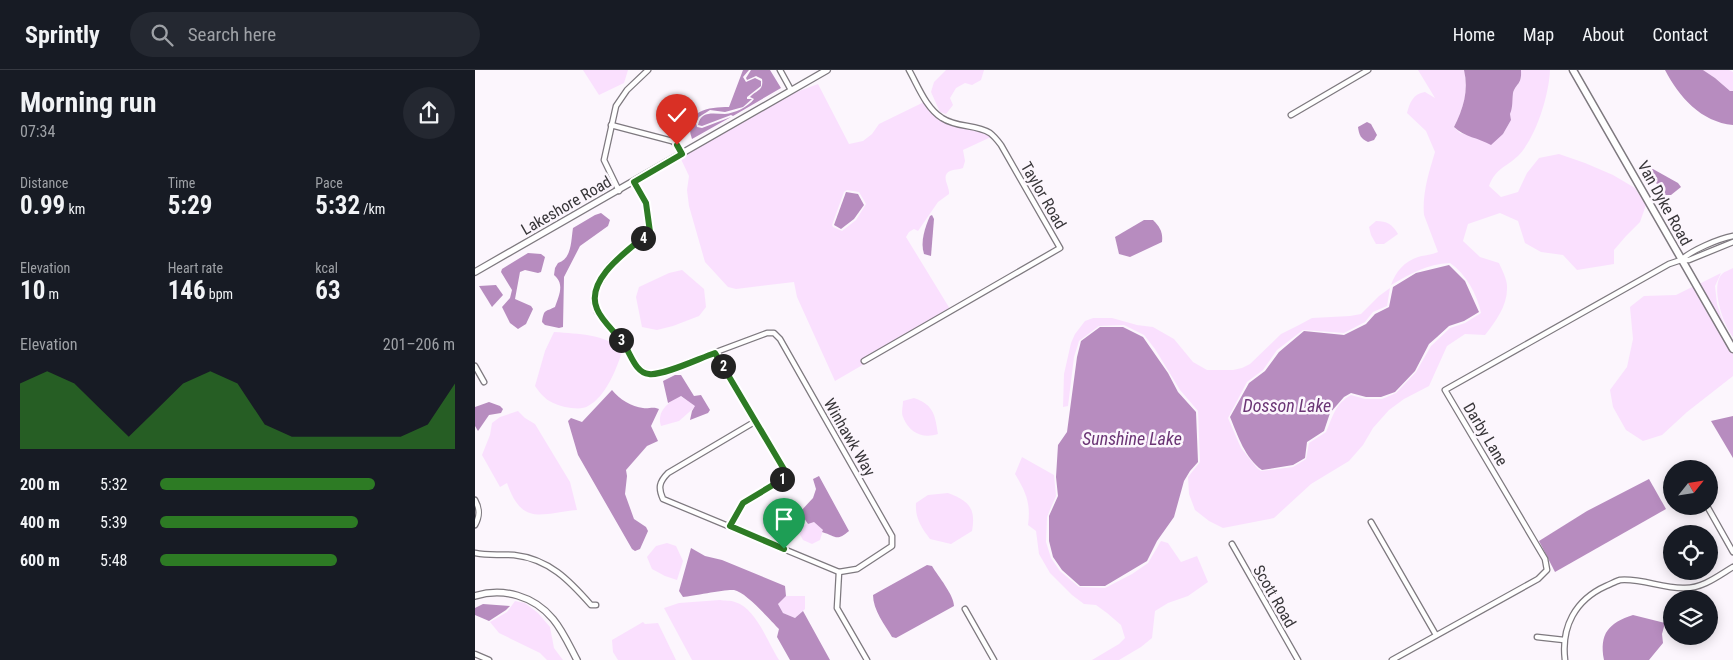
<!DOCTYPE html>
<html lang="en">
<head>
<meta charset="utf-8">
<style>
	body { margin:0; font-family:"Roboto Condensed",sans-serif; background:#242831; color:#f1f3f6; height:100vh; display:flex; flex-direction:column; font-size:19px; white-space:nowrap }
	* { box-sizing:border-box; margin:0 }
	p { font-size:16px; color:#9ea1a6 }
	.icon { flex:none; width:28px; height:28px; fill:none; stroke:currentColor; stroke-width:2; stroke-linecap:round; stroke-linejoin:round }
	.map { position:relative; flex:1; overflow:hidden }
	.details { display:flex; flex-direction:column; background:#171b24; width:475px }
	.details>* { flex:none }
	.needle { width:32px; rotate:60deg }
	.controls { position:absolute; left:1188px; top:390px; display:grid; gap:10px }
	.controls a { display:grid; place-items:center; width:55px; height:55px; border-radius:50%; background:#171b24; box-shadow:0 2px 12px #0003; font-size:25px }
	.pin { position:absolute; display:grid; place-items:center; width:42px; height:42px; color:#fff; margin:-51px -21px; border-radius:50% 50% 50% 0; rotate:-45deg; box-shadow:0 0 5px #0007 }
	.pin .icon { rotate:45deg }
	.km { position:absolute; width:25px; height:25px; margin:-12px; border-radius:50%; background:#222; color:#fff; font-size:14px; line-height:25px; text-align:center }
	.round { display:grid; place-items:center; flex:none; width:52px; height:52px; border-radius:26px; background:#242831 }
	.headline { display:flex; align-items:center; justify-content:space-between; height:85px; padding:0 20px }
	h1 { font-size:28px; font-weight:700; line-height:38px }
	.stats { display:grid; grid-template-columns:repeat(3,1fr); gap:8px; height:85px; padding:5px 20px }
	.stats div { display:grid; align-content:center }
	.stats b { font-size:25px; font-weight:700 }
	.stats small { font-size:14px; font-weight:400 }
	.stats p { font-size:14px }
	.chart { height:140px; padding:10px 20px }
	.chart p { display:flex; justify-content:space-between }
	.chart svg { width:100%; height:90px; margin-top:5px; fill:#2d7b24; opacity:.7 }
	ul { padding:0 20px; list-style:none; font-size:16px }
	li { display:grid; grid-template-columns:80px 60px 1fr; align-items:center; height:38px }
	li i { height:12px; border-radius:6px; background:#2d7b24 }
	header { display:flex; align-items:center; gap:30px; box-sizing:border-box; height:70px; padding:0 25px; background:#171b24; border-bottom:1px solid #363941 }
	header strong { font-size:24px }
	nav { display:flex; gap:28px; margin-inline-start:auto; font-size:18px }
	.search { width:350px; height:45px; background:#242831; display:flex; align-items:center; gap:12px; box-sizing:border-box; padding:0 18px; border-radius:28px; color:#9ea1a6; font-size:19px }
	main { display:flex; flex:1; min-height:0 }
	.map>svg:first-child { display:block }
	.green { fill:#fae0fe; fill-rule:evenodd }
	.water { fill:#b78cbf }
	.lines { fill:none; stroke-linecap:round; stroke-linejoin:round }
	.minor-casing { stroke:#7e797f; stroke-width:7 }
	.tertiary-casing { stroke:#7e797f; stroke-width:8 }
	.secondary-casing { stroke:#7e797f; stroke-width:9 }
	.minor { stroke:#fff; stroke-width:4.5 }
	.tertiary { stroke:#fff; stroke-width:5.5 }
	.secondary { stroke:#fff; stroke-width:6 }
	.route-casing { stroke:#fff; stroke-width:10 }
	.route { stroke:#2d7b24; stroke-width:6 }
	.labels { text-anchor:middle; stroke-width:5; stroke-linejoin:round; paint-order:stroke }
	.street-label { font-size:16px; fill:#383639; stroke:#fcf6fd }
	.water-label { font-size:18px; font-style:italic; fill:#6b3575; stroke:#fcf6fd }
</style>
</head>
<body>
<header>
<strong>Sprintly</strong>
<div class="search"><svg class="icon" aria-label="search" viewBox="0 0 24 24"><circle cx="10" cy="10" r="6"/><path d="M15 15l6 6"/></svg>Search here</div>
<nav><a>Home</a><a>Map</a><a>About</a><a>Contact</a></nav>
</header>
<main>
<section class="details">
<div class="headline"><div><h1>Morning run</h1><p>07:34</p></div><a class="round"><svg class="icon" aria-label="share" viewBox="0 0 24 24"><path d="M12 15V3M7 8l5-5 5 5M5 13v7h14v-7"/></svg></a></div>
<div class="stats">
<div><p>Distance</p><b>0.99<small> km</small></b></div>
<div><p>Time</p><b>5:29</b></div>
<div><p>Pace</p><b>5:32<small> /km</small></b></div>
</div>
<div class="stats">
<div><p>Elevation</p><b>10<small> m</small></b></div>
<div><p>Heart rate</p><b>146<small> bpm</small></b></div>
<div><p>kcal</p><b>63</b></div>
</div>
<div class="chart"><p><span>Elevation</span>201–206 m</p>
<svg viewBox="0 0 160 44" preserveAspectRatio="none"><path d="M0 44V12L10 6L20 12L30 25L40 38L50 25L60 12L70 6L80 12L90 32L100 38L110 38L120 38L130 38L140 38L150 32L160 12V44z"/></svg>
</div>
<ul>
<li><b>200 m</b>5:32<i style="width:73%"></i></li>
<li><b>400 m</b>5:39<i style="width:67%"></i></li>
<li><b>600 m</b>5:48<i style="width:60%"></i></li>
</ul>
</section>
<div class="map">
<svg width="1258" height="590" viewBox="0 0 1258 590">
	<rect width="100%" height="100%" fill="#fcf6fd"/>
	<!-- green -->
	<g class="green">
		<polygon points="108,0 153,0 149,13 124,25"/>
		<polygon points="471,0 509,0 506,10 497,15 490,13 481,18 475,28 478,35 471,44 465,42 456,22 459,12"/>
		<path d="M 943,0 L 989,0 C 994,21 988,39 979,57 L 985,63 L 1004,68 L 1012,72 L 1028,64 L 1036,50 L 1035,44 C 1038,37 1036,31 1038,23 C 1041,13 1047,14 1046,0 L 1075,0 C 1074,25 1061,68 1043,86 C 1030,98 1021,98 1014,116 L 1026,127 L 1043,122 L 1052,103 L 1064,88 L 1084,84 L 1110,93 L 1138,105 L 1160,118 L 1171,135 L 1165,152 L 1151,166 L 1139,180 L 1139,194 L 1102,200 L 1088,185 L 1066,182 L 1050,173 L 1043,151 L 1025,143 L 993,154 L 988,171 L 1005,187 L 1024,193 C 1027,200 1032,209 1032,216 C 1033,235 1021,251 1010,265 L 990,264 L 972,276 L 954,316 L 929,329 L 914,340 L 898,358 L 888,375 L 874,391 L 836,414 L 799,448 L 748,458 L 734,451 L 720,440 L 714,424 L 713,407 L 725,392 L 723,341 L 705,320 L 680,279 L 669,265 L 649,255 L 624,256 L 604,271 L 599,287 L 593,336 L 588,337 L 589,304 L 596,273 L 600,264 L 610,251 L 618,248 L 637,248 L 662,255 L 678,257 L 699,269 L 718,292 L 732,300 L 758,300 L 767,298 L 775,294 L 806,264 L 824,255 L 837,248 L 875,246 L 886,244 L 904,226 L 915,218 L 912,236 L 898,242 L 890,252 L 869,263 L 828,260 L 802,280 L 788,300 L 772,312 L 753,348 L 766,378 L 782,398 L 786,401 L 818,397 L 831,389 L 834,373 L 851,362 C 858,346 860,334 876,325 L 890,329 L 907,329 L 921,323 L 941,302 L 956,276 L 975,258 L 990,253 L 1006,243 C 1002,224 991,204 975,193 C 952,194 935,204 916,215 C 921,201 929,192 943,187 C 950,185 956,185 963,182 L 949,145 C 947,124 954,102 960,82 L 951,61 L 932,43 C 935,32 938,24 950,22 L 960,28 Z"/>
		<polygon points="1228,0 1254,0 1258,2 1258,21 1255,21 1240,8"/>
		<path d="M 343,14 L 374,74 L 388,71 L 397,64 L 404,54 L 449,32 C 457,43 467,54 481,57 C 493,60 506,60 516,67 L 488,80 L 490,91 L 488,98 C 484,100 479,99 475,101 C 465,106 475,116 474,124 L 463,132 L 443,161 L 439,159 L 434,162 L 431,167 L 475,239 L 467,244 L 469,247 L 477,243 L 360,311 L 322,227 L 319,212 L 261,219 L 253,217 L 230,192 L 214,136 L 212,120 L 214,106 L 205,87 L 316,24 ZM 372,120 L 384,122 L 391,134 L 381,150 L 367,161 L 358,157 L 357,155 L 369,122 Z"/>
		<path d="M 901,151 C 912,151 917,154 923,164 L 909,174 L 901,174 L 896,165 L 894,157 Z"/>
		<path d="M 1258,198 L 1258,267 C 1248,255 1235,216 1247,204 C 1250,201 1255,200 1258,198 Z"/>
		<polygon points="207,200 229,219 231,237 224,246 198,256 182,260 167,257 161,227 164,217 194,203"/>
		<polygon points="1246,203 1240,216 1242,234 1252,263 1258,270 1258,274 1224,214"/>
		<polygon points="1219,216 1258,284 1258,306 1212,342 1187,365 1168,371 1151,360 1138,337 1135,320 1152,297 1158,269 1155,237 1169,226 1201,225"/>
		<path d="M 79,262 C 106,264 124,264 148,278 C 143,296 131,327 113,336 C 107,340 97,338 90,337 C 75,333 69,329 60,316 L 70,281 Z"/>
		<path d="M 205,326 L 221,336 L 204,351 L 186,356 C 181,341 194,332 205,326 Z"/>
		<path d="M 439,328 C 459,335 460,345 463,364 C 448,369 434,363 428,347 C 426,343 428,336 428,331 Z"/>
		<path d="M 43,341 L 50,348 L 60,354 L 95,412 L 102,440 C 67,443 47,457 32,413 L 25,417 L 7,385 L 15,365 L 17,353 L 25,347 Z"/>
		<path d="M 547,387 L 579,405 L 581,426 L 572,447 L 571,472 L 576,488 L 585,501 L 604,517 L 630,518 L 657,504 L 673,493 L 686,471 L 693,473 L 706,492 L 722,486 L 733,512 L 713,526 L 693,533 L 680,541 L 677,568 L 666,577 L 644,590 L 617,590 L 644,574 L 650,568 L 646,555 L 632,543 L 621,535 L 609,534 L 597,525 L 575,503 L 564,484 L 561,461 L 553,455 C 556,433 551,422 540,404 Z"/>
		<path d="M 473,423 C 494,431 501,438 497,461 L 476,474 L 455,469 C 446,457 440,448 441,433 L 453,425 Z"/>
		<polygon points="339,452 348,460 345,470 337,474 328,470 323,461 326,456"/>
		<polygon points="192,473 201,476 208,491 202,510 190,506 177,499 172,487 181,476"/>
		<polygon points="311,526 330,526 330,539 320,548 308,543 303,534"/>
		<path d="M 245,530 C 249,531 256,530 260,532 C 281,538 293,573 304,590 L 217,590 L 189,538 L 204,533 Z"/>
		<polygon points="40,531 50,533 63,543 75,557 79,578 88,590 72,590 65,583 24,563 15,552 32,542"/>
		<polygon points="168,552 170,554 183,553 201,590 143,590 138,582 137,570"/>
	</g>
	<!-- water -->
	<g class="water">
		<path d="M 268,0 L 274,0 L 268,7 L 271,12 L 280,8 L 286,11 L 286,16 L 272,27 L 272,29 L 277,29 L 268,37 L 250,42 L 235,40 L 224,47 L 221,53 L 222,57 L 227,58 L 256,47 L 217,69 C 207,40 234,37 254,37 Z"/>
		<path d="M 276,0 L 295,0 L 306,18 L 258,46 L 256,45 L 227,56 L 223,55 C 226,40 239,44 250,44 C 260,43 273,37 279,29 L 275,27 C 281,20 289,21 287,9 L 281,6 L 272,10 L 271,8 Z"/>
		<path d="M 989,0 L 1046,0 C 1047,15 1041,13 1038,23 C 1037,31 1038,37 1035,44 L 1036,50 L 1028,64 L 1016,75 C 1004,68 989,67 979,57 C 988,39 994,21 989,0 Z"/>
		<path d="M 1190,0 L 1228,0 L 1240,8 L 1255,21 L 1258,21 L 1258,55 C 1226,52 1204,27 1190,0 Z"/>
		<path d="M 892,52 L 896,54 L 902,65 L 899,70 L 893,72 C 886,69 884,65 883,57 Z"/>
		<polygon points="1169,94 1203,113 1206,117 1196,125 1189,125"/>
		<polygon points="371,122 383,124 389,135 379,149 366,159 359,155"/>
		<path d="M 126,143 L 135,150 L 133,156 L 105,176 L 89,207 L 88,257 L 84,258 L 70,255 L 67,252 C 69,239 70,242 80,237 C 84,225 90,214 79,205 L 80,198 L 83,193 C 97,189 96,170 98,158 L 120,145 Z"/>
		<path d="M 457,145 L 459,149 L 456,186 L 449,184 C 445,172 450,157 455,146 Z"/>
		<path d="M 669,150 L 678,150 C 685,157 688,162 687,172 L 655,187 L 644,184 L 640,167 Z"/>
		<polygon points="53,183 66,184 70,187 66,202 63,203 50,200 45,202 40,229 56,236 58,239 51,254 43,259 35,253 27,237 35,228 37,220 26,202 27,199"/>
		<path d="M 974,195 L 990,211 L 1004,242 L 989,251 L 974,256 L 962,267 L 954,274 L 940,301 L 920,322 L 906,327 L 891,327 L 876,323 L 869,327 L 855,343 L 849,361 L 832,372 L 830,388 L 818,395 L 787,400 C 770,388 763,366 755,347 L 774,313 L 790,301 L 804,282 L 829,261 L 869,265 L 891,254 L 900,244 L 914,237 L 918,217 L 941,203 Z"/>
		<polygon points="21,215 28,225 17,237 4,216"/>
		<polygon points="625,257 648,257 668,267 693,303 703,322 721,342 723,392 715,401 709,411 699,447 682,471 672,491 630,516 605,516 587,500 578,487 574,471 574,446 583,426 581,407 583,375 592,362 602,287 606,271"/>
		<polygon points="200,305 206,305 219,326 226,325 235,340 233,343 215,350 217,341 220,336 206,326 193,333 188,311"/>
		<path d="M 137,320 C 144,329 157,337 168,338 C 174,339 178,336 184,339 L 176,356 L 183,371 L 172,376 L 151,400 L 152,406 L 150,424 L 159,449 L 171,457 L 173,461 L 165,479 L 160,481 L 157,479 L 103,385 L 93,351 L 96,348 L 107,352 Z"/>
		<polygon points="14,332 25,336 28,339 26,343 14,345 3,361 0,356 0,337"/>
		<polygon points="1258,346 1258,388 1236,351"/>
		<path d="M 344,406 L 374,461 C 361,472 361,466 347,462 L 348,460 L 339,452 L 333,454 L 325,442 L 338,428 L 341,419 L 338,409 Z"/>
		<polygon points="1174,409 1191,439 1080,502 1064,471 1112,441"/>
		<path d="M 216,478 L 230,486 L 247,490 L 310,516 L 311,526 L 303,534 L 308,543 L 320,548 L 328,541 L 355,590 L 315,590 L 302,567 L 304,559 C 295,550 271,522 259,520 C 251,519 218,526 208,527 L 204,521 Z"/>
		<path d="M 452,495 L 457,496 C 463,506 479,525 479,536 L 421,568 L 417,567 C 410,555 398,540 398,525 Z"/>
		<polygon points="8,534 35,536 31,540 14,551 0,545 0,538"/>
		<path d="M 1158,545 L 1190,553 L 1187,564 L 1188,573 L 1174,590 L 1129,590 C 1124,563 1134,553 1158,545 Z"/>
	</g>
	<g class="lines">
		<defs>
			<g id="minor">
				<polyline points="305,0 316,20"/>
				<polyline points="816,45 893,0"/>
				<polyline points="136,55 197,71 200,73 207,84"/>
				<path d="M 159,112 L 171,133 L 175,162 L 135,195 L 121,220 L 119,232 L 122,242 L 150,275 L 163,298 L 173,304 L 185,303 L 292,263 L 299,263 L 305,269 L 417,466 L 417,476 L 382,499 L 364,502 L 188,429 C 183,418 184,412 193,403 L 281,351"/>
				<polyline points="144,121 129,90 141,36 152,20 173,0"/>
				<path d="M 1206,190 C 1217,180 1243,169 1258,166"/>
				<polyline points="240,283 310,401 308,409 268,433 255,456"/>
				<path d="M 389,291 L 585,178 L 526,75 C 523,71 519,66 515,63 C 501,54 482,58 467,48 C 451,38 443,16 434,0"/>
				<polyline points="0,296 9,312"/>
				<path d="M 0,430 C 5,439 5,446 0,455"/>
				<polyline points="1232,436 1258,482"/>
				<polyline points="896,452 961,565"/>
				<polyline points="757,474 823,590"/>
				<path d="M 0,483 C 13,486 26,484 39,485 C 74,489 94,510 116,535 L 121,535"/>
				<polyline points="364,502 362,538 392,590"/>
				<polyline points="490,539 519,590"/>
				<polyline points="1062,567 1089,570"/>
				<polyline points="0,584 14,590"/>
				<polyline points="917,590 1063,509 1072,500 1070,489 970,320 1194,194 1206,190 1214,190 1258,172"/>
				<path d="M 1090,590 C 1086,557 1100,530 1131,516 C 1136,514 1141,511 1145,510 C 1167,508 1188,519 1210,518 C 1228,518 1243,506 1258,497"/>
			</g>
			<g id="tertiary">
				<polyline points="0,202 352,0"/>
				<path d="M 0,526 C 28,517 59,526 78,549 C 88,561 95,577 102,590"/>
			</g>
			<polyline id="secondary" points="1098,0 1258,279"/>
		</defs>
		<!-- minor casing -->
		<use href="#minor" class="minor-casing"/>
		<!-- tertiary casing -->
		<use href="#tertiary" class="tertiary-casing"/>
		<!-- secondary casing -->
		<use href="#secondary" class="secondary-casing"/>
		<!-- minor -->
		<use href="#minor" class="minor"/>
		<!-- tertiary -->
		<use href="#tertiary" class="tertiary"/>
		<!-- secondary -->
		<use href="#secondary" class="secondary"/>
	</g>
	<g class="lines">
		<defs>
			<path id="route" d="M 202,75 L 207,84 L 159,112 L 171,133 L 175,162 C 155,179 109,209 122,239 C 127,252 143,264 150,276 C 156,285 161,303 174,304 C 188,306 225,288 240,283 L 310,401 L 308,409 L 268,433 L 255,456 L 309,479"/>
		</defs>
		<!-- route casing -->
		<use href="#route" class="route-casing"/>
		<!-- route -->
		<use href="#route" class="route"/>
	</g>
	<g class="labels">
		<!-- street labels -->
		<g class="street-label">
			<text transform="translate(569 125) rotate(60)" y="6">Taylor Road</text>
			<text transform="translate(1190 133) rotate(61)" y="6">Van Dyke Road</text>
			<text transform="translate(91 135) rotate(-30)" y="6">Lakeshore Road</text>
			<text transform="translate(1011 364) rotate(59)" y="6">Darby Lane</text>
			<text transform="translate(375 367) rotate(60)" y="6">Winhawk Way</text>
			<text transform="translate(800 526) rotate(60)" y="6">Scott Road</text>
		</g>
		<!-- water labels -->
		<g class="water-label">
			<text x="812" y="342">Dosson Lake</text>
			<text x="657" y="375">Sunshine Lake</text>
		</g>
	</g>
</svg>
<div class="controls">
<a><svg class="needle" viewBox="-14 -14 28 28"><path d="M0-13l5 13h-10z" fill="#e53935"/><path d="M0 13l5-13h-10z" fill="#9ea1a6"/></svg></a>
<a><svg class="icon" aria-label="locate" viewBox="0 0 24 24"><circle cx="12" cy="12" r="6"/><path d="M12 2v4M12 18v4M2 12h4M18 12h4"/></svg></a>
<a><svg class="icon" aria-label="layers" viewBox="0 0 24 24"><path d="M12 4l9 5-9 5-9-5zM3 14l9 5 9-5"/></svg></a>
</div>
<div class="pin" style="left:309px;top:479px;background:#1e9e55"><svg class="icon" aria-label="arrive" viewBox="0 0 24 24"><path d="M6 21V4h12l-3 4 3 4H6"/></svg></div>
<div class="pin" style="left:202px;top:75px;background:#d93025"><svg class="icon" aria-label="check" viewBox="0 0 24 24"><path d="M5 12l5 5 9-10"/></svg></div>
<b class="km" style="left:307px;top:409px">1</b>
<b class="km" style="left:248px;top:296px">2</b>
<b class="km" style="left:146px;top:270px">3</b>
<b class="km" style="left:168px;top:168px">4</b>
</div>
</main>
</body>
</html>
